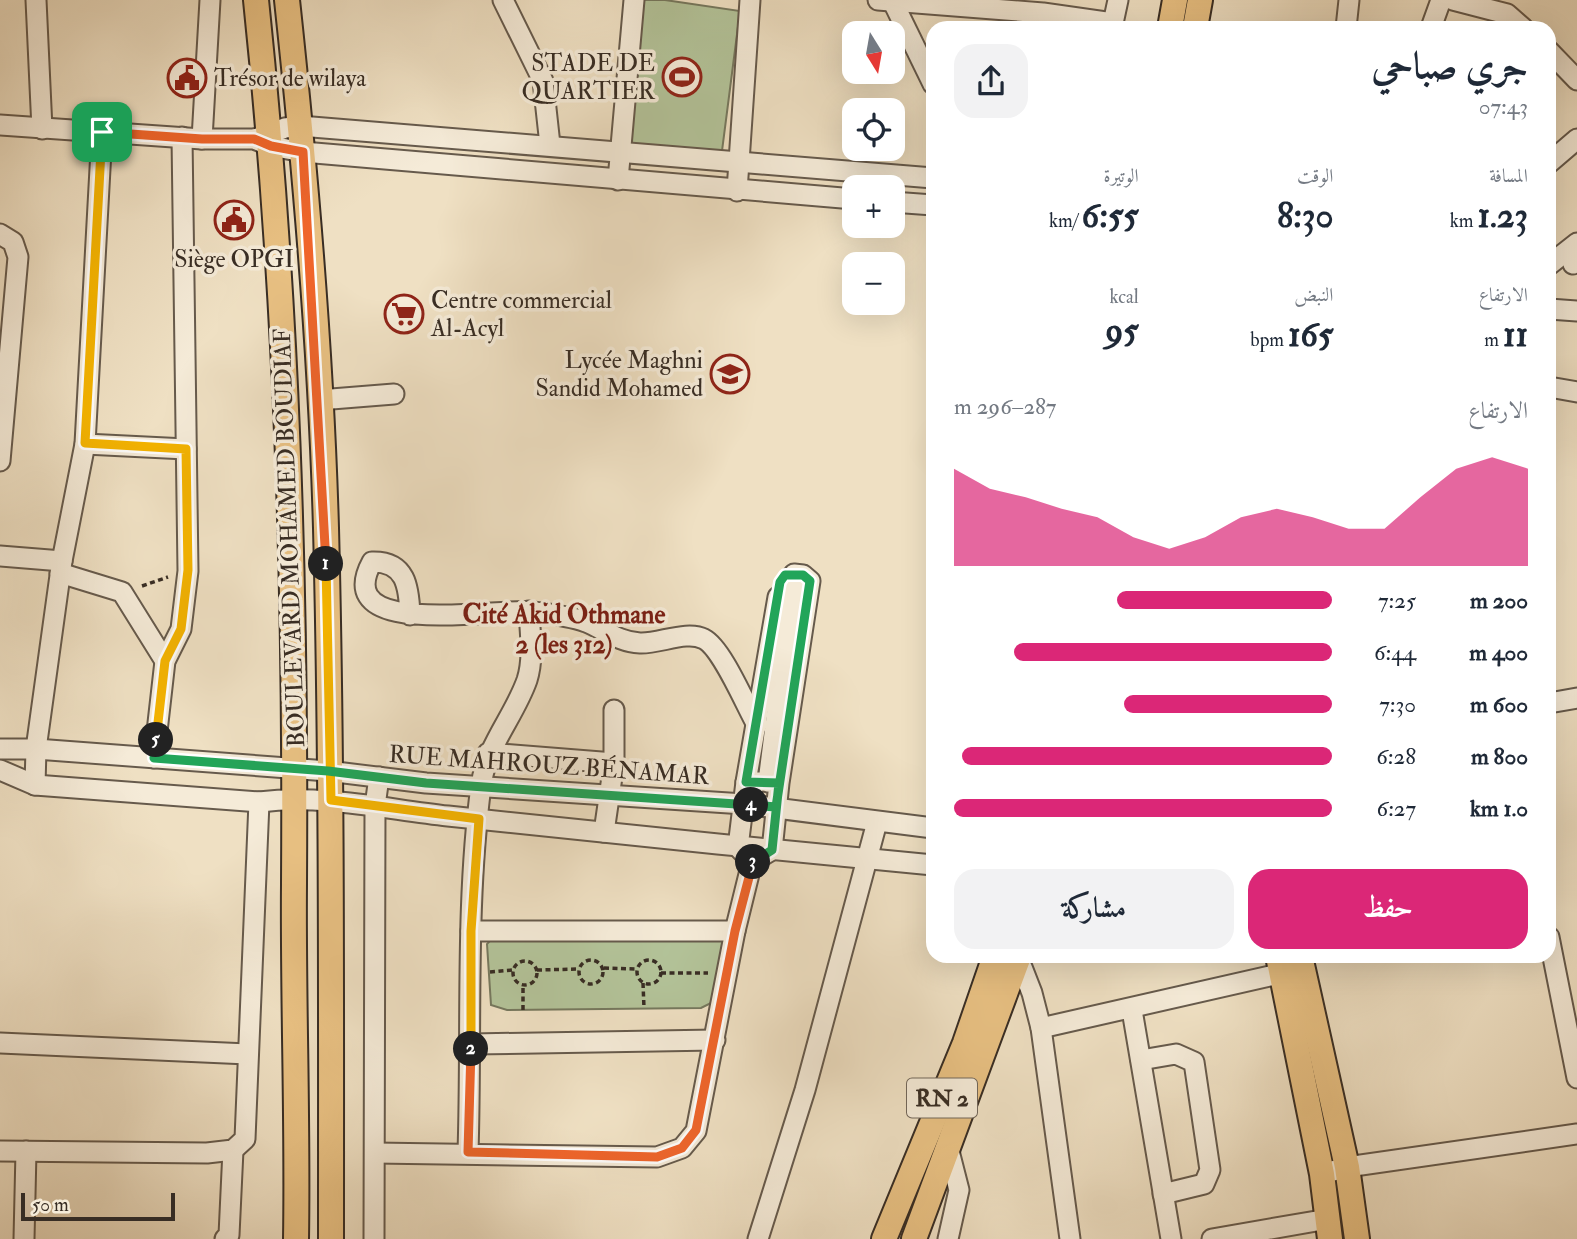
<!DOCTYPE html>
<html lang="ar">
<head>
<meta charset="utf-8">
<style>
	body { margin:0; font-family:"IM FELL Double Pica",Amiri,serif; background:#f2f2f3; color:#1f2937; direction:rtl; height:100vh; display:flex; flex-direction:column; font-size:26px; white-space:nowrap }
	* { box-sizing:border-box; margin:0 }
	p { font-size:23px; color:#747a83 }
	.icon { flex:none; width:38px; height:38px; fill:none; stroke:currentColor; stroke-width:2; stroke-linecap:round; stroke-linejoin:round }
	.map { position:relative; flex:1; overflow:hidden; direction:ltr }
	.details { position:absolute; left:926px; top:21px; width:630px; height:942px; display:flex; flex-direction:column; background:#fff; border-radius:21px; box-shadow:0 7px 28px #0002; direction:rtl }
	.details>* { flex:none }
	.needle { width:46px; rotate:169deg }
	.tools { position:absolute; left:842px; top:21px; display:grid; gap:14px }
	.tools a { display:grid; place-items:center; width:63px; height:63px; border-radius:14px; background:#fff; box-shadow:0 7px 28px #0002; font-size:35px }
	.scale { position:absolute; left:21px; bottom:18px; width:154px; box-sizing:border-box; padding-left:7px; border:4px solid #382d24; border-top:0; font-size:19px; line-height:24px; white-space:nowrap; color:#382d24; -webkit-text-stroke:5px #f5ebd8; paint-order:stroke }
	.pin { position:absolute; display:grid; place-items:center; width:60px; height:60px; color:#fff; margin:-30px; border-radius:14px; box-shadow:0 4px 10px #0006 }
	.km { position:absolute; width:35px; height:35px; margin:-18px; border-radius:50%; background:#222; color:#fff; font-size:19px; line-height:35px; text-align:center }
	.round { display:grid; place-items:center; flex:none; width:74px; height:74px; border-radius:21px; background:#f2f2f3 }
	.headline { display:flex; align-items:center; justify-content:space-between; height:119px; padding:0 28px }
	h1 { font-size:38px; font-weight:700; line-height:52px }
	.figures { display:grid; grid-template-columns:repeat(3,1fr); gap:10px; height:119px; padding:7px 28px }
	.figures div { display:grid; align-content:center }
	.figures b { font-size:35px; font-weight:700 }
	.figures small { font-size:19px; font-weight:400 }
	.figures p { font-size:19px }
	.chart { height:196px; padding:14px 28px }
	.chart p { display:flex; justify-content:space-between }
	.chart svg { width:100%; height:126px; margin-top:7px; fill:#db2777; opacity:.7 }
	.button { display:flex; gap:14px; margin-top:auto; padding:14px 28px }
	.button a { flex:1; height:80px; border-radius:21px; background:#db2777; color:#fff; font-size:28px; font-weight:700; line-height:80px; text-align:center }
	.button a+a { background:#f2f2f3; color:#1f2937 }
	ul { padding:0 28px; list-style:none; font-size:23px }
	li { display:grid; grid-template-columns:112px 84px 1fr; align-items:center; height:52px }
	li i { height:18px; border-radius:9px; background:#db2777 }
	.map>svg:first-child { display:block }
	.green { fill:#b3c399; stroke:#76785e; stroke-width:2 }
	.lines { fill:none; stroke-linecap:round; stroke-linejoin:round }
	.minor-casing { stroke:#665a4c; stroke-width:23 }
	.major-casing { stroke:#382d24; stroke-width:28 }
	.path { stroke:#382d24; stroke-width:3.5; stroke-dasharray:5 3.5; stroke-linecap:butt }
	.minor { stroke:#f5ebd8; stroke-width:19 }
	.major { stroke:#e8c082; stroke-width:24 }
	.split-1-casing { stroke:#fff; stroke-width:14 }
	.split-2-casing { stroke:#fff; stroke-width:14 }
	.split-3-casing { stroke:#fff; stroke-width:14 }
	.split-4-casing { stroke:#fff; stroke-width:14 }
	.split-5-casing { stroke:#fff; stroke-width:14 }
	.split-6-casing { stroke:#fff; stroke-width:14 }
	.split-1 { stroke:#f0652b; stroke-width:9 }
	.split-2 { stroke:#f5b400; stroke-width:9 }
	.split-3 { stroke:#f0652b; stroke-width:9 }
	.split-4 { stroke:#22a559; stroke-width:9 }
	.split-5 { stroke:#22a559; stroke-width:9 }
	.split-6 { stroke:#f5b400; stroke-width:9 }
	.labels { text-anchor:middle; stroke-width:7; stroke-linejoin:round; paint-order:stroke }
	.shield { fill:#f5ebd8; stroke:#71665a; stroke-width:2 }
	.shield-label { font-size:23px; font-weight:bold; fill:#382d24 }
	.poi-label { font-size:24px; fill:#382d24; stroke:#f5ebd8; text-anchor:end }
	.street-label { font-size:24px; fill:#382d24; stroke:#f5ebd8 }
	.neighbourhood-label { font-size:26px; font-weight:bold; fill:#7a1f14; stroke:#f5ebd8 }
</style>
</head>
<body>
<div class="map">
<svg width="1577" height="1239" viewBox="0 0 1577 1239">
	<rect width="100%" height="100%" fill="#efe0c3"/>
	<filter id="stains"><feTurbulence type="fractalNoise" baseFrequency=".00286" numOctaves="4"/><feColorMatrix values="0 0 0 0 .2 0 0 0 0 .09 0 0 0 0 .02 0 0 0 .5 -.17"/></filter>
	<radialGradient id="worn" r=".72"><stop offset=".6" stop-color="#630" stop-opacity="0"/><stop offset="1" stop-color="#630" stop-opacity=".3"/></radialGradient>
	<!-- green -->
	<g class="green">
		<polygon points="641,0 665,0 740,11 722,151 627,144"/>
		<polygon points="716,933 724,943 713,1002 701,1008 507,1010 491,1005 487,944 496,934"/>
	</g>
	<g class="lines">
		<defs>
			<g id="minor">
				<polyline points="36,0 42,129"/>
				<polyline points="503,0 543,81 550,145"/>
				<polyline points="878,0 1043,13 1113,23"/>
				<polyline points="892,0 933,84"/>
				<polyline points="1453,0 1507,14 1523,28"/>
				<polyline points="1112,28 1118,0"/>
				<polyline points="1346,28 1349,0"/>
				<polyline points="1434,28 1432,25 1441,0"/>
				<polyline points="1549,51 1577,80"/>
				<polyline points="0,125 202,139 254,139 271,146 303,152 854,199"/>
				<polyline points="202,139 210,0"/>
				<polyline points="255,139 285,128 300,126 933,178"/>
				<polyline points="1549,163 1577,139"/>
				<polyline points="618,180 634,0"/>
				<polyline points="737,191 750,0"/>
				<polyline points="892,202 933,205"/>
				<polyline points="0,234 13,242 18,257 0,461"/>
				<polyline points="1573,264 1577,261"/>
				<polyline points="1549,265 1577,243"/>
				<polyline points="1549,309 1577,311"/>
				<polyline points="1549,387 1577,392"/>
				<polyline points="319,400 394,394"/>
				<polyline points="85,444 186,449"/>
				<polyline points="0,556 62,561 36,749 35,785"/>
				<polyline points="62,561 85,444 102,132"/>
				<polyline points="60,573 122,592 165,661"/>
				<path d="M 410,615 C 409,587 406,561 372,562 C 329,641 499,607 534,612 C 551,614 570,616 586,622 C 605,630 619,642 640,643 C 659,644 687,630 704,639 C 722,648 746,706 757,725"/>
				<polyline points="1549,703 1577,698"/>
				<polyline points="0,749 36,749 328,771 426,783 744,804 933,828"/>
				<polyline points="488,753 614,763"/>
				<polyline points="154,758 165,661 181,629 188,571 182,137"/>
				<path d="M 0,770 L 35,785 L 259,802 C 324,794 384,809 448,816 C 610,833 771,850 933,865"/>
				<polyline points="746,782 738,847 752,862 772,850 779,783 810,581 803,575 794,574 768,782 779,783"/>
				<polyline points="759,782 746,782 778,597"/>
				<polyline points="604,832 614,763 614,710"/>
				<polyline points="471,931 735,931"/>
				<polyline points="1549,937 1577,1078"/>
				<polyline points="1014,956 1018,957 1032,993 1041,1028 1070,1239"/>
				<polyline points="1132,1010 1171,1239"/>
				<polyline points="1041,1028 1283,973"/>
				<polyline points="0,1043 248,1054"/>
				<polyline points="472,1044 715,1040"/>
				<polyline points="1141,1060 1176,1054 1194,1062 1210,1170 1204,1184 1163,1194"/>
				<polyline points="0,1151 207,1153 233,1150 245,1139 259,802"/>
				<path d="M 468,1152 C 472,1031 465,907 481,786 C 486,746 514,717 527,680 C 534,658 530,633 529,611"/>
				<polyline points="375,1153 657,1157 682,1148 696,1131 735,931 752,862"/>
				<polyline points="1322,1174 1347,1167 1577,1134"/>
				<polyline points="24,1239 26,1151"/>
				<polyline points="225,1239 229,1235 233,1150"/>
				<polyline points="374,1239 375,806 379,777"/>
				<polyline points="758,1239 805,1090 877,822"/>
				<polyline points="948,1239 959,1190 948,1147"/>
				<polyline points="1212,1239 1328,1219"/>
			</g>
			<g id="major">
				<path d="M 256,0 C 287,295 296,587 294,884 C 293,1002 298,1121 296,1239"/>
				<path d="M 287,0 C 306,176 321,352 326,528 C 332,765 331,1002 331,1239"/>
				<polyline points="1170,28 1175,0"/>
				<polyline points="1195,28 1200,0"/>
				<polyline points="1278,956 1322,1174 1330,1239"/>
				<polyline points="1300,956 1347,1167 1357,1239"/>
				<polyline points="884,1239 965,1043 995,956"/>
				<polyline points="914,1239 1019,956"/>
			</g>
		</defs>
		<!-- minor casing -->
		<use href="#minor" class="minor-casing"/>
		<!-- major casing -->
		<use href="#major" class="major-casing"/>
		<!-- path -->
		<g class="path">
			<polyline points="142,586 168,577"/>
			<circle cx="591" cy="972" r="12"/>
			<circle cx="649" cy="972" r="12"/>
			<circle cx="525" cy="973" r="12"/>
			<polyline points="604,968 636,969"/>
			<polyline points="537,970 579,969"/>
			<polyline points="490,972 513,970"/>
			<polyline points="661,973 708,973"/>
			<polyline points="643,983 644,1008"/>
			<polyline points="523,1010 523,985"/>
		</g>
		<!-- minor -->
		<use href="#minor" class="minor"/>
		<!-- major -->
		<use href="#major" class="major"/>
	</g>
	<g class="lines">
		<defs>
			<polyline id="split-1" points="102,132 202,139 254,139 271,146 303,152 326,564"/>
			<polyline id="split-2" points="326,564 331,800 479,819 471,931 471,1049"/>
			<polyline id="split-3" points="471,1049 468,1152 657,1157 682,1148 696,1130 735,931 753,862"/>
			<polyline id="split-4" points="751,805 776,807 810,581 803,575 785,575 780,582 746,782 779,783 772,850 753,862"/>
			<polyline id="split-5" points="156,740 154,758 328,771 426,783 751,805"/>
			<polyline id="split-6" points="102,132 85,443 186,449 188,570 181,629 165,661 156,740"/>
		</defs>
		<!-- split-1 casing -->
		<use href="#split-1" class="split-1-casing"/>
		<!-- split-2 casing -->
		<use href="#split-2" class="split-2-casing"/>
		<!-- split-3 casing -->
		<use href="#split-3" class="split-3-casing"/>
		<!-- split-4 casing -->
		<use href="#split-4" class="split-4-casing"/>
		<!-- split-5 casing -->
		<use href="#split-5" class="split-5-casing"/>
		<!-- split-6 casing -->
		<use href="#split-6" class="split-6-casing"/>
		<!-- split-1 -->
		<use href="#split-1" class="split-1"/>
		<!-- split-2 -->
		<use href="#split-2" class="split-2"/>
		<!-- split-3 -->
		<use href="#split-3" class="split-3"/>
		<!-- split-4 -->
		<use href="#split-4" class="split-4"/>
		<!-- split-5 -->
		<use href="#split-5" class="split-5"/>
		<!-- split-6 -->
		<use href="#split-6" class="split-6"/>
	</g>
	<!-- icons -->
	<defs>
		<symbol id="stadium-ring" viewBox="-11 -11 22 22"><circle r="9.5" fill="#f5ebd8" stroke="#8f2418" stroke-width="1.5"/><path d="M0-5a6.5 5 0 1 0 0 10a6.5 5 0 1 0 0-10ZM-3.5-1.8h7v3.6h-7Z" fill="#8f2418"/></symbol>
		<symbol id="civic-ring" viewBox="-11 -11 22 22"><circle r="9.5" fill="#f5ebd8" stroke="#8f2418" stroke-width="1.5"/><path d="M-.6-6.5H3V-4.5H.6V-3L4-1V1h2V6H-6V1h2V-1L-.6-3ZM-1.2 2.5V6h2.4V2.5Z" fill="#8f2418"/></symbol>
		<symbol id="supermarket-ring" viewBox="-11 -11 22 22"><circle r="9.5" fill="#f5ebd8" stroke="#8f2418" stroke-width="1.5"/><path d="M-6-5.5h2.5l.6 2H6L4.5 2H-2.5L-4.4-4H-6ZM-1.5 3.2a1.3 1.3 0 1 0 .1 0ZM3 3.2a1.3 1.3 0 1 0 .1 0Z" fill="#8f2418"/></symbol>
		<symbol id="school-ring" viewBox="-11 -11 22 22"><circle r="9.5" fill="#f5ebd8" stroke="#8f2418" stroke-width="1.5"/><path d="M0-5L7-2L0 1L-7-2ZM-4 1L0 2.5L4 1V4Q0 6-4 4Z" fill="#8f2418"/></symbol>
	</defs>
	<g fill-rule="evenodd">
		<use href="#stadium-ring" x="660" y="55" width="44" height="44"/>
		<use href="#civic-ring" x="165" y="56" width="44" height="44"/>
		<use href="#civic-ring" x="212" y="198" width="44" height="44"/>
		<use href="#supermarket-ring" x="382" y="292" width="44" height="44"/>
		<use href="#school-ring" x="708" y="352" width="44" height="44"/>
	</g>
	<g class="labels">
		<!-- shield labels -->
		<rect class="shield" x="907" y="1078.5" width="70" height="39" rx="5"/>
		<g class="shield-label">
			<text x="942" y="1106">RN 2</text>
		</g>
		<!-- poi labels -->
		<g class="poi-label">
			<text x="655" y="71">STADE DE<tspan x="655" dy="28">QUARTIER</tspan></text>
			<text x="214" y="86" text-anchor="start">Trésor de wilaya</text>
			<text x="234" y="267" text-anchor="middle">Siège OPGI</text>
			<text x="431" y="308" text-anchor="start">Centre commercial<tspan x="431" dy="28">Al-Acyl</tspan></text>
			<text x="703" y="368">Lycée Maghni<tspan x="703" dy="28">Sandid Mohamed</tspan></text>
		</g>
		<!-- street labels -->
		<g class="street-label">
			<text transform="translate(289 538) rotate(-92)" y="8">BOULEVARD MOHAMED BOUDIAF</text>
			<text transform="translate(549 765) rotate(4)" y="8">RUE MAHROUZ BÉNAMAR</text>
		</g>
		<!-- neighbourhood labels -->
		<g class="neighbourhood-label">
			<text x="564" y="623">Cité Akid Othmane<tspan x="564" dy="30">2 (les 312)</tspan></text>
		</g>
	</g>
	<rect width="100%" height="100%" filter="url(#stains)"/>
	<rect width="100%" height="100%" fill="url(#worn)"/>
</svg>
<div class="tools">
<a><svg class="needle" viewBox="-14 -14 28 28"><path d="M0-13l5 13h-10z" fill="#e53935"/><path d="M0 13l5-13h-10z" fill="#747a83"/></svg></a>
<a><svg class="icon" aria-label="locate" viewBox="0 0 24 24"><circle cx="12" cy="12" r="6"/><path d="M12 2v4M12 18v4M2 12h4M18 12h4"/></svg></a>
<a>+</a>
<a>−</a>
</div>
<div class="scale">50 m</div>
<div class="pin" style="left:102px;top:132px;background:#1e9e55"><svg class="icon" aria-label="arrive" viewBox="0 0 24 24"><path d="M6 21V4h12l-3 4 3 4H6"/></svg></div>
<b class="km" style="left:326px;top:564px">1</b>
<b class="km" style="left:471px;top:1049px">2</b>
<b class="km" style="left:753px;top:862px">3</b>
<b class="km" style="left:751px;top:805px">4</b>
<b class="km" style="left:156px;top:740px">5</b>
<section class="details">
<div class="headline"><div><h1>جري صباحي</h1><p>07:43</p></div><a class="round"><svg class="icon" aria-label="share" viewBox="0 0 24 24"><path d="M12 15V3M7 8l5-5 5 5M5 13v7h14v-7"/></svg></a></div>
<div class="figures">
<div><p>المسافة</p><b>1.23<small> km</small></b></div>
<div><p>الوقت</p><b>8:30</b></div>
<div><p>الوتيرة</p><b>6:55<small> /km</small></b></div>
</div>
<div class="figures">
<div><p>الارتفاع</p><b>11<small> m</small></b></div>
<div><p>النبض</p><b>165<small> bpm</small></b></div>
<div><p>kcal</p><b>95</b></div>
</div>
<div class="chart"><p><span>الارتفاع</span>287–296 m</p>
<svg viewBox="0 0 160 44" preserveAspectRatio="none"><path d="M0 44V10L10 17L20 20L30 24L40 27L50 34L60 38L70 34L80 27L90 24L100 27L110 31L120 31L130 20L140 10L150 6L160 10V44z"/></svg>
</div>
<ul>
<li><b>200 m</b>7:25<i style="width:57%"></i></li>
<li><b>400 m</b>6:44<i style="width:84%"></i></li>
<li><b>600 m</b>7:30<i style="width:55%"></i></li>
<li><b>800 m</b>6:28<i style="width:98%"></i></li>
<li><b>1.0 km</b>6:27<i style="width:100%"></i></li>
</ul>
<div class="button"><a>حفظ</a><a>مشاركة</a></div>
</section>
</div>
</body>
</html>
